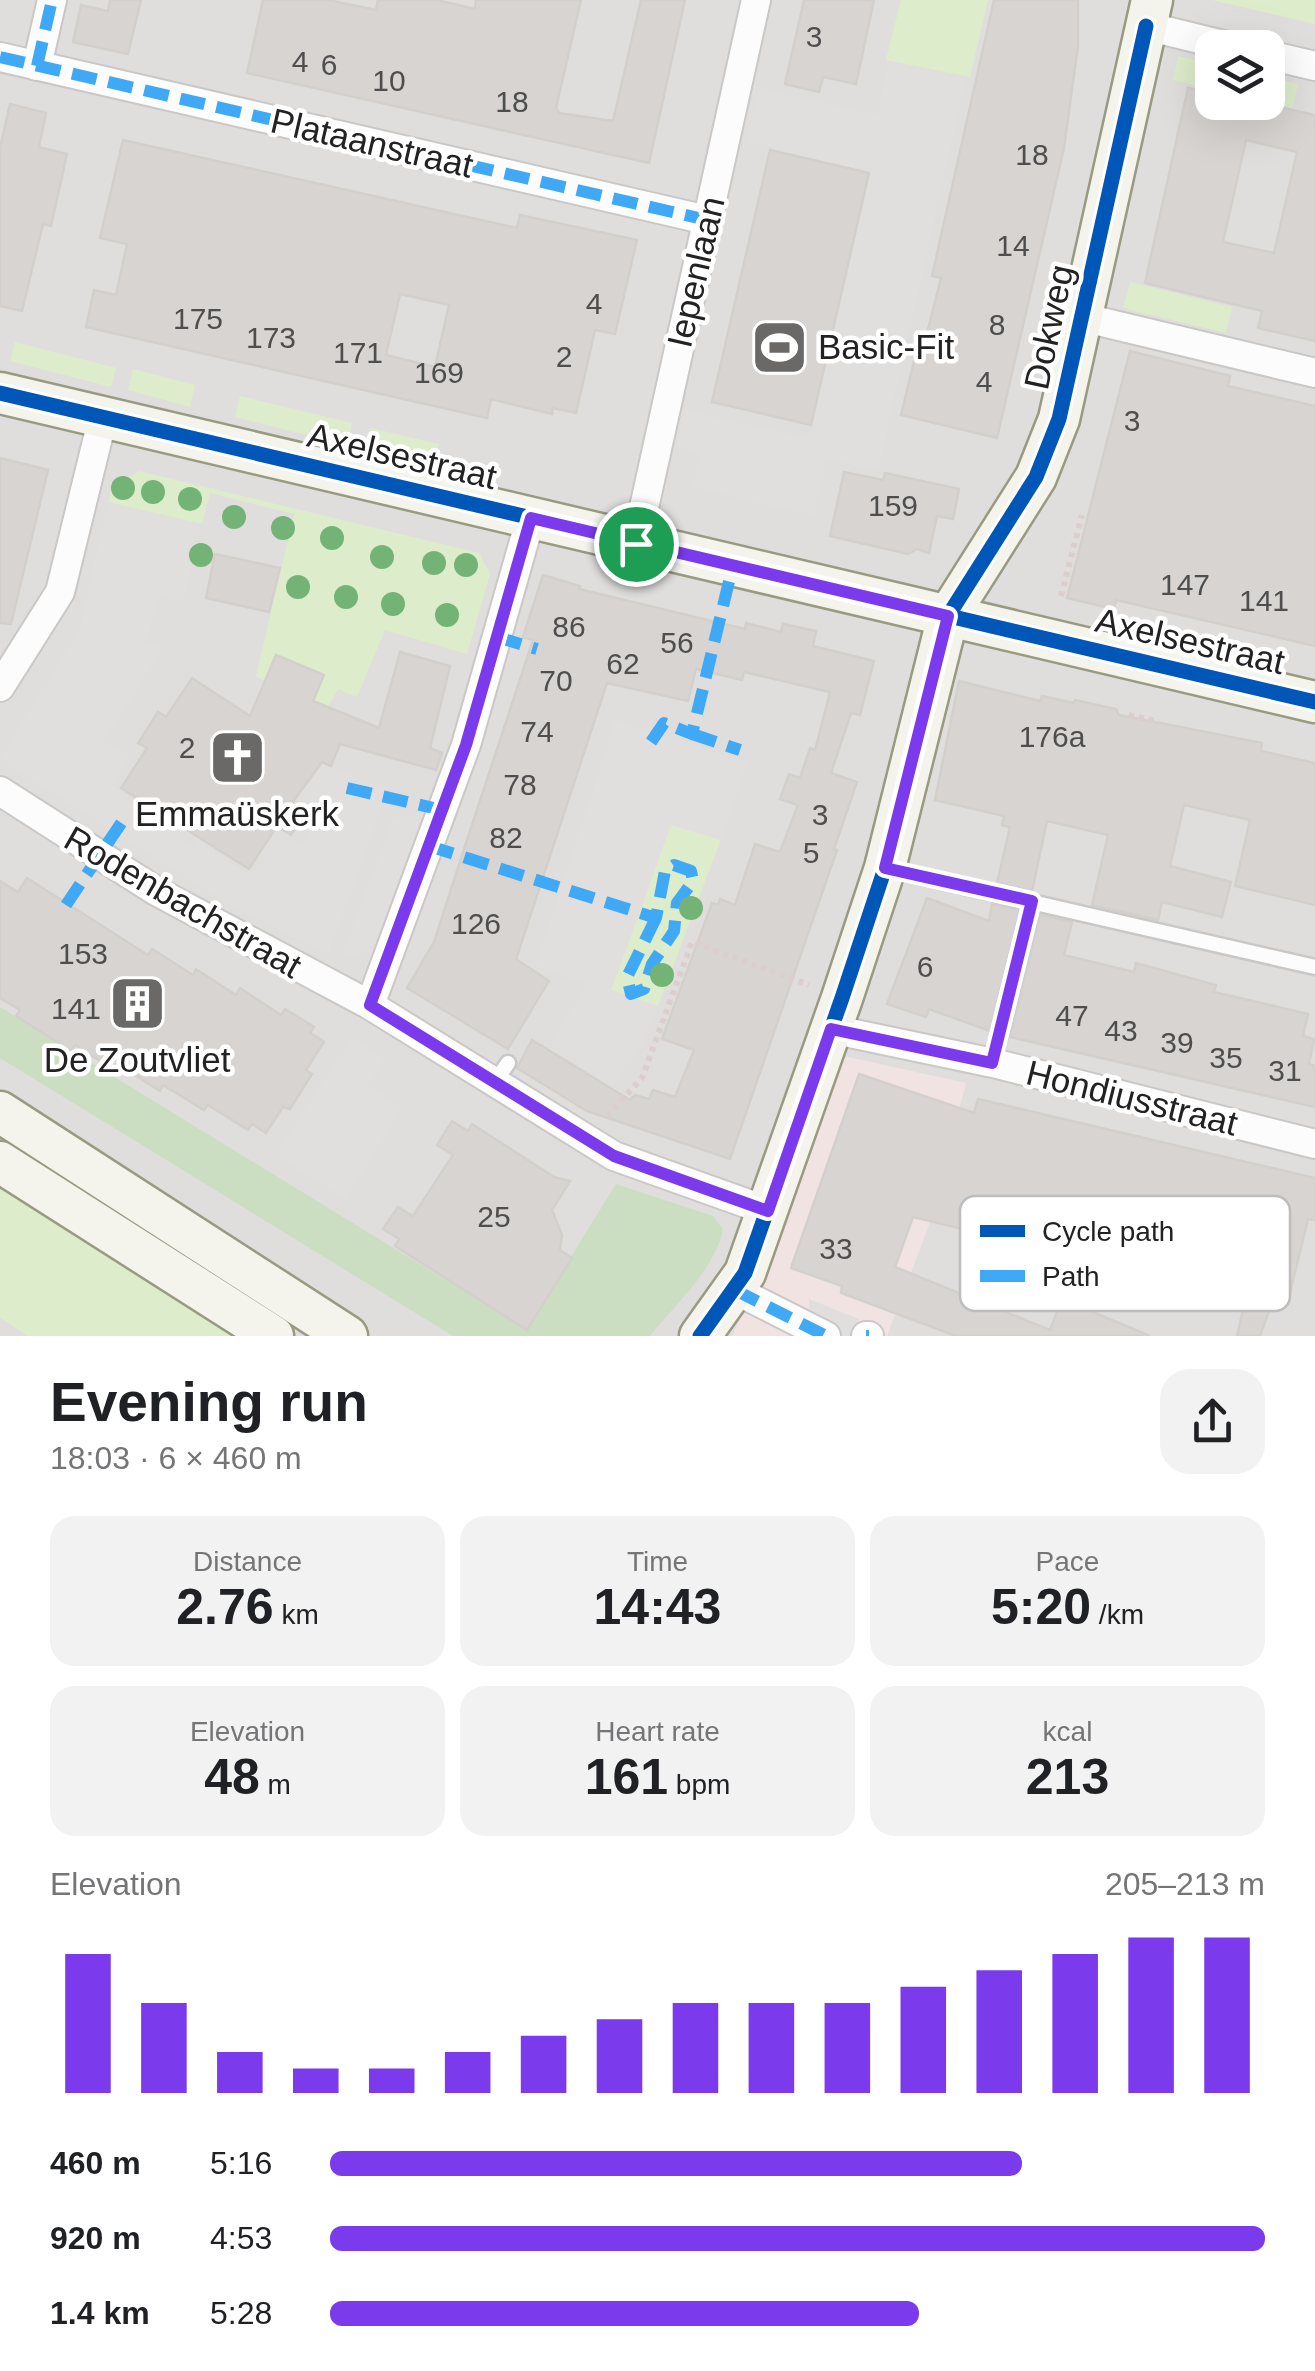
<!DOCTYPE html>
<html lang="en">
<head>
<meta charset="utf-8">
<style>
	body { margin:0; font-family:Arial,sans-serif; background:#f2f2f2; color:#202124; height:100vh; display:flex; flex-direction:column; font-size:38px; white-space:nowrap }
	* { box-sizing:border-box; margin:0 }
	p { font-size:32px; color:#757577 }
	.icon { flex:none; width:55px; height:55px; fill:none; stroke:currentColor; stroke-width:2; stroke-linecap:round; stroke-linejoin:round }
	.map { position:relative; height:1336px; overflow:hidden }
	.drawer { display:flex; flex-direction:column; background:#fff; flex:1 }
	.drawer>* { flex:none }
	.controls { position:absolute; left:1195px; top:30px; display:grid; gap:20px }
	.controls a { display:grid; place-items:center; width:90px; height:90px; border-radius:20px; background:#fff; box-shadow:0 10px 40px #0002; font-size:50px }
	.pin { position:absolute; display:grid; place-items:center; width:85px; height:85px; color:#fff; margin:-42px; border:5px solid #fff; border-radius:50%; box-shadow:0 2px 10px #0007 }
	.round { display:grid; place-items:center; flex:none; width:105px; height:105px; border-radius:30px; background:#f2f2f2 }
	.summary { display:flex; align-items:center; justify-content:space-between; height:170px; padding:0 50px }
	h1 { font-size:55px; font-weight:700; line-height:75px }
	.metrics { display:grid; grid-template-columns:repeat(3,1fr); gap:15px; height:170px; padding:10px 50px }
	.metrics div { display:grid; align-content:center; border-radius:25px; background:#f2f2f2; text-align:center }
	.metrics b { font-size:50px; font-weight:700 }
	.metrics small { font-size:28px; font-weight:400 }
	.metrics p { font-size:28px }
	.chart { height:280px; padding:20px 50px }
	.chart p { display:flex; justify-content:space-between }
	.chart svg { width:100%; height:180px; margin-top:10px; stroke:#7c3aed; stroke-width:6 }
	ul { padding:0 50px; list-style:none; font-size:32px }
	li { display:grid; grid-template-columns:160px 120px 1fr; align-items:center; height:75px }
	li i { height:25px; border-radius:12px; background:#7c3aed }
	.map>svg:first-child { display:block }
	.residential { fill:#dfdedc; fill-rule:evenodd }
	.commercial { fill:#f1e3e1 }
	.grass { fill:#ddeccb }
	.forest { fill:#cbdec1 }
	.parking { fill:#e0dfde }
	.building { fill:#d7d4d2; stroke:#d3d0cc; stroke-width:2.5; fill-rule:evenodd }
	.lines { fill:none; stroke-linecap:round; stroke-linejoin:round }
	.lane-casing { stroke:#c9c8c7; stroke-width:19 }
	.street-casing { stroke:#c9c8c7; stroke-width:32 }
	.secondary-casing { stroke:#999a82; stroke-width:45 }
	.path { stroke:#dccecd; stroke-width:6; stroke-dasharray:5 5; stroke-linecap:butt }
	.lane { stroke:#fdfcfc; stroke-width:14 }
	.street { stroke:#fdfcfc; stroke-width:28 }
	.secondary { stroke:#f4f4ed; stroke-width:40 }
	.quiet { stroke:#3fa9f5; stroke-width:12; stroke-dasharray:25 12; stroke-linecap:butt }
	.cycleway-casing { stroke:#fff; stroke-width:21 }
	.cycleway { stroke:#0057b8; stroke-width:15 }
	.tree { fill:#73b476 }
	.route-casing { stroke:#fff; stroke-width:20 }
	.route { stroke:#7c3aed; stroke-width:12 }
	.labels { text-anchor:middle; stroke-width:9; stroke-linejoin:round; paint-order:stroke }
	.number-label { font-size:30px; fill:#4f4e4e }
	.street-label { font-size:35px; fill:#222; stroke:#fff }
	.poi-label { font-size:35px; fill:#222; stroke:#fff }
	.key { fill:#fff; stroke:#bdbdbd; stroke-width:2.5 }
	.key-label { font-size:28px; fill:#222 }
</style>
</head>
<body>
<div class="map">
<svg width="1315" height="1336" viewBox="0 0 1315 1336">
	<rect width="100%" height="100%" fill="#f0eeeb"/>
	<!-- residential -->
	<path class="residential" d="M 0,0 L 1315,0 L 1315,1336 L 0,1336 ZM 1212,48 L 1268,48 L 1268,102 L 1212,102 Z"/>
	<!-- commercial -->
	<polygon class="commercial" points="839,1055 966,1083 929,1225 887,1336 732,1336 764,1269"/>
	<!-- grass -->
	<g class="grass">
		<polygon points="901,0 988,0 970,77 886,60"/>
		<polygon points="1212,0 1315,0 1315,24"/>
		<polygon points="1178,56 1212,64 1212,89 1173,80"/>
		<polygon points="1268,77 1298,84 1292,108 1268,102"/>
		<polygon points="1130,282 1232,307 1226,333 1123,308"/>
		<polygon points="15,342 116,368 111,387 10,361"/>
		<polygon points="133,369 195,385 190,407 128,390"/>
		<polygon points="240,396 352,423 347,445 235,417"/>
		<polygon points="371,428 439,444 434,466 365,450"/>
		<polygon points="139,471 479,553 490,574 467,654 385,630 357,697 338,689 329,706 315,701 324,675 276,655 264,681 256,676 294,514 210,493 202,524 108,502 113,486"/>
		<polygon points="671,824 721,840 658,1006 611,990"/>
		<polygon points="0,1177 254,1336 28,1336 0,1318"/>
	</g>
	<!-- forest -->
	<path class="forest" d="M 0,1007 L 526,1329 L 616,1184 L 713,1216 L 723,1229 C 716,1268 674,1306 650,1336 L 453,1336 L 0,1058 Z"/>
	<!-- parking -->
	<g class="parking">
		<polygon points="1221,9 1313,31 1288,48 1206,29"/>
		<polygon points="889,61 966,77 878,471 827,458 813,515 692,487 700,454 677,447 684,411 808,438 869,174 747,141 759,88 877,115"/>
		<polygon points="108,502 202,524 183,602 158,595 146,642 163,648 104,741 130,757 111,786 182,831 178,839 194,849 199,842 249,874 277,830 302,846 320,818 295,802 322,764 388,789 328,955 216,897 0,759 79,631"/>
		<polygon points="615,721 747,762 721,840 671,825 611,990 658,1006 643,1043 614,1086 548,1048 587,983 536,966"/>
		<polygon points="428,812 377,951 341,958 393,818"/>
		<polygon points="351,1038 385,1059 368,1086 403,1107 346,1199 275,1155"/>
		<polygon points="809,1299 859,1319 852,1336 839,1336 810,1313"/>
	</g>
	<!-- building -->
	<g class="building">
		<polygon points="110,0 141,0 128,54 73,42 81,5 108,11"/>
		<polygon points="263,0 328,0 376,10 378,0 437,0 475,9 476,0 581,0 556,108 559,113 613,121 641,0 685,0 649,163 247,73"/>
		<polygon points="804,0 874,0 856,84 823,77 819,92 785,84"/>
		<polygon points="994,0 1078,0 1078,46 1064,148 997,438 901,415 921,332 927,333 941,278 932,276"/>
		<path d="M 1188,88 L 1212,93 L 1212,102 L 1257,102 L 1315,115 L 1315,341 L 1258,328 L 1262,311 L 1145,283 ZM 1246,140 L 1297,152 L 1274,253 L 1223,242 Z"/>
		<polygon points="10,104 46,113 39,147 67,154 51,226 43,224 22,311 0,306 0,148"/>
		<path d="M 123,140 L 517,228 L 520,215 L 637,240 L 615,334 L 595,330 L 576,413 L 553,408 L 552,414 L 491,399 L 487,418 L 86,327 L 94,290 L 116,295 L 127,244 L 100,238 ZM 400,294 L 449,305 L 435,367 L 386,355 Z"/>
		<polygon points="770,150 869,173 811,425 712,402"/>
		<polygon points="1130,351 1230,376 1228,386 1315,406 1315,646 1116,600 1114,609 1067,598"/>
		<polygon points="0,458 48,470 11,624 0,623"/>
		<polygon points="844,472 883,480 885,473 959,489 953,519 937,516 929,553 917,549 908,554 830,536"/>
		<polygon points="215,554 280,568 269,612 206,598"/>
		<polygon points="543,575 580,586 579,589 745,629 746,623 781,632 783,624 816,631 813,646 874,661 860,715 851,713 831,773 857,782 834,849 837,850 730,1159 587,1111 517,1068 532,1040 630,1100 635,1095 649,1099 653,1090 675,1097 694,1050 662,1039 712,903 718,905 720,899 735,905 755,844 780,852 798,805 780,799 789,774 800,778 810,748 815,750 830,692 744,672 742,680 696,669 688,701 607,683 516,959 549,981 508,1049 407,988 434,942 465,846 533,640 523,637"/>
		<polygon points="400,652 450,666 430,748 442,753 436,770 340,744 331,766 322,762 292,803 306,812 291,835 277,826 249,869 121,788 147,748 138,743 158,712 166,717 192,678 250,716 276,655 324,675 313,701 379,728"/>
		<polygon points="959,681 1040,701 1042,696 1074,703 1075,700 1116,709 1119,715 1262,743 1261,751 1315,763 1315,905 1235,886 1250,820 1184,805 1170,866 1231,882 1222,917 1162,902 1158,920 1092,905 1108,835 1047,821 1032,891 997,883 1010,827 1002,825 1004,816 935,800"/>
		<polygon points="27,878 148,955 152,949 193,975 196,969 236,995 240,988 281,1015 285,1009 314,1027 310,1033 324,1042 306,1070 312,1074 290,1109 283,1107 266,1133 252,1124 248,1130 208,1105 204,1110 163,1085 160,1091 119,1065 116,1071 75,1045 71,1051 16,1016 20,1010 0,998 0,881 18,892"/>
		<polygon points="927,898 989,921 992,904 1020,910 990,1031 929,1009 926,1017 887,1004"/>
		<polygon points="1040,915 1072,922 1064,955 1134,972 1136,963 1216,985 1214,992 1308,1014 1303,1036 1314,1039 1309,1064 1315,1066 1315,1107 1010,1037"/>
		<polygon points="859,1074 974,1113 978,1099 1315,1178 1315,1220 1308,1219 1287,1305 1272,1303 1260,1336 1237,1336 1258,1243 1189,1225 1187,1236 1039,1205 1030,1245 913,1217 895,1267 1050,1330 1062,1299 1150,1336 956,1336 841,1293 842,1286 791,1268"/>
		<polygon points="452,1121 468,1131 472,1124 554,1177 570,1181 552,1210 562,1235 560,1250 572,1258 527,1330 395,1246 399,1239 383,1229 398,1207 413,1216 453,1155 437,1145"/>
	</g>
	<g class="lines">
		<defs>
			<g id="lane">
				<polyline points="887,869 1315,967"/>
				<polyline points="993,1063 1033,901"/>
				<polyline points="494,1083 508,1063"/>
			</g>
			<g id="street">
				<polyline points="1146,26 1236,48"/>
				<polyline points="1268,55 1315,66"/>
				<polyline points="0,57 707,220"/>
				<polyline points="37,66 52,0"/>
				<polyline points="1081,317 1315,373"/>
				<polyline points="531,517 466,745 370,1005 614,1156 768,1211"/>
				<polyline points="636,544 756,0"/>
				<polyline points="0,687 60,592 103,417"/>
				<polyline points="0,791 156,891 370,1005"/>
				<polyline points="831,1029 993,1063 1315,1144"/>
				<polyline points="735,1290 826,1336"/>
				<polyline points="866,1336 869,1336"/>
			</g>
			<g id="secondary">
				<polyline points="0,393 1315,702"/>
				<polyline points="0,1112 347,1336"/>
				<polyline points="0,1162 273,1336"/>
				<polyline points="700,1336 745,1273 842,998 885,868 948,616 1036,477 1059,419 1152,0"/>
			</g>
		</defs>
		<!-- lane casing -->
		<use href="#lane" class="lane-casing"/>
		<!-- street casing -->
		<use href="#street" class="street-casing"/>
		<!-- secondary casing -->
		<use href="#secondary" class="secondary-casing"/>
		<!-- path -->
		<g class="path">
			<polyline points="1061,596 1082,515"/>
			<polyline points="1129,715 1159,722"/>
			<polyline points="607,1116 642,1078 692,942 809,985"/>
		</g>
		<!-- lane -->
		<use href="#lane" class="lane"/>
		<!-- street -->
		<use href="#street" class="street"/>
		<!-- secondary -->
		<use href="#secondary" class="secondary"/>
		<!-- quiet -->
		<g class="quiet">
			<polyline points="0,57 707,220"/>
			<polyline points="37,66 52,0"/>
			<polyline points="497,637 537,649"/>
			<polyline points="692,734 740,750"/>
			<polyline points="651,742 664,723 692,734 733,565"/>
			<polyline points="347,788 442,810"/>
			<polyline points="429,846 656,918 665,871 674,865 691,871 693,881 677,903 674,931 652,964 644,989 631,994 627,977 656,918"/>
			<polyline points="66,905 126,816"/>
			<polyline points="735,1290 826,1336"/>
			<polyline points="866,1336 869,1336"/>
		</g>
		<defs>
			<g id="cycleway">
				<polyline points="0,393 1315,702"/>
				<polyline points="700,1336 745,1273 842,998 885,868 948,616 1036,477 1059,419 1146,26"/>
			</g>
		</defs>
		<!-- cycleway casing -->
		<use href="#cycleway" class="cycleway-casing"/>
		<!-- cycleway -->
		<use href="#cycleway" class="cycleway"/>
	</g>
	<!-- trees -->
	<g class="tree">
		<circle cx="123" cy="488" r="12"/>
		<circle cx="153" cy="492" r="12"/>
		<circle cx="190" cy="499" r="12"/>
		<circle cx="234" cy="517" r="12"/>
		<circle cx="283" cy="528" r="12"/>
		<circle cx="332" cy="538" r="12"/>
		<circle cx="201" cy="555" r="12"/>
		<circle cx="382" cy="557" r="12"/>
		<circle cx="434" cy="563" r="12"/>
		<circle cx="466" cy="565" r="12"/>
		<circle cx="298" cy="587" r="12"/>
		<circle cx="346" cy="597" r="12"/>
		<circle cx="393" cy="604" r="12"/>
		<circle cx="447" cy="615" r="12"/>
		<circle cx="691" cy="908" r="12"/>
		<circle cx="662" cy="975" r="12"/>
	</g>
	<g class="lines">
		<defs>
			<polygon id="route" points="531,518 948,616 885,868 1032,901 992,1063 831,1029 768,1211 614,1156 370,1005 466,745"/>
		</defs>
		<!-- route casing -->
		<use href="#route" class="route-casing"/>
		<!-- route -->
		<use href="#route" class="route"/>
	</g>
	<!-- icons -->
	<defs>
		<symbol id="stadium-square" viewBox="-11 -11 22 22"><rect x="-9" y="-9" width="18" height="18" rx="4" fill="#6a6968" stroke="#fff"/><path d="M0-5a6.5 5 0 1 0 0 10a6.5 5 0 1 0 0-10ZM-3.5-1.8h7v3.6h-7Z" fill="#fff"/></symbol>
		<symbol id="church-square" viewBox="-11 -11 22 22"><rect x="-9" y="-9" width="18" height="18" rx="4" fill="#6a6968" stroke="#fff"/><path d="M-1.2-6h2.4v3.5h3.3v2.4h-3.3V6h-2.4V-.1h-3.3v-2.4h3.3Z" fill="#fff"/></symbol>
		<symbol id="building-square" viewBox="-11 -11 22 22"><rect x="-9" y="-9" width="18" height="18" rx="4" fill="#6a6968" stroke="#fff"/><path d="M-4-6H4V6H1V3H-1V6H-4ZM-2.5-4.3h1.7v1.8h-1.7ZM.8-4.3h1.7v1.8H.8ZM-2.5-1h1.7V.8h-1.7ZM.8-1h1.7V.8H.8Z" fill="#fff"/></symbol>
	</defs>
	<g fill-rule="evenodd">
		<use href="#stadium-square" x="748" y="316" width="63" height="63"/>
		<use href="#church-square" x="206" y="726" width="63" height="63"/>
		<use href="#building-square" x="106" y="972" width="63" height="63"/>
	</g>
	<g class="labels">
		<!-- number labels -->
		<g class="number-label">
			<text x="814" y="47">3</text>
			<text x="300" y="72">4</text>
			<text x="329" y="75">6</text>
			<text x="389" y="91">10</text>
			<text x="512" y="112">18</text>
			<text x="1032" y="165">18</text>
			<text x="1013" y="256">14</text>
			<text x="594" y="314">4</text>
			<text x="198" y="329">175</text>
			<text x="997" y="335">8</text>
			<text x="271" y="348">173</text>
			<text x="358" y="363">171</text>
			<text x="564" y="367">2</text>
			<text x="439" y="383">169</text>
			<text x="984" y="392">4</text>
			<text x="1132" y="431">3</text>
			<text x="893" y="516">159</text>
			<text x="1185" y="595">147</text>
			<text x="1264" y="611">141</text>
			<text x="569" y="637">86</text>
			<text x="677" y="653">56</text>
			<text x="623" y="674">62</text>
			<text x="556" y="691">70</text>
			<text x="537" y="742">74</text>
			<text x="1052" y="747">176a</text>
			<text x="187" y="758">2</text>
			<text x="520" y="795">78</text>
			<text x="820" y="825">3</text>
			<text x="506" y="848">82</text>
			<text x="811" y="863">5</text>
			<text x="476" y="934">126</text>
			<text x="83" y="964">153</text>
			<text x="925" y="977">6</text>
			<text x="76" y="1019">141</text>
			<text x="1072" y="1026">47</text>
			<text x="1121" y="1041">43</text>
			<text x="1177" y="1053">39</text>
			<text x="1226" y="1068">35</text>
			<text x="1285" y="1081">31</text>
			<text x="494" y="1227">25</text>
			<text x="836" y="1259">33</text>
		</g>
		<!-- street labels -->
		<g class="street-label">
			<text transform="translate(372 143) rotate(13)" y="12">Plataanstraat</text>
			<text transform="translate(696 272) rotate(-77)" y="12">Iepenlaan</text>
			<text transform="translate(1049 327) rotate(-78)" y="12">Dokweg</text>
			<text transform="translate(402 456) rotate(13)" y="12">Axelsestraat</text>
			<text transform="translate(1190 641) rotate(13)" y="12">Axelsestraat</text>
			<text transform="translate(183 902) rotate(30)" y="12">Rodenbachstraat</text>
			<text transform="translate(1132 1098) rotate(14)" y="12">Hondiusstraat</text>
		</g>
		<!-- poi labels -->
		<g class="poi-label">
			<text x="818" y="359" text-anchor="start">Basic-Fit</text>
			<text x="237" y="826">Emmaüskerk</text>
			<text x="137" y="1072">De Zoutvliet</text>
		</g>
	</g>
	<!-- legend -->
	<rect x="960" y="1196" width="330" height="115" rx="15" class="key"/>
	<rect x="980" y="1225" width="45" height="12" fill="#0057b8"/>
	<rect x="980" y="1270" width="45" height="12" fill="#3fa9f5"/>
	<g class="key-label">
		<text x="1042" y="1241">Cycle path</text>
		<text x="1042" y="1286">Path</text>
	</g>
</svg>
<div class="controls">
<a><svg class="icon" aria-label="layers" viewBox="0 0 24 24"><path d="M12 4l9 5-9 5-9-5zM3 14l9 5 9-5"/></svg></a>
</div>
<div class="pin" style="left:636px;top:544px;background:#1e9e55"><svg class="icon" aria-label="arrive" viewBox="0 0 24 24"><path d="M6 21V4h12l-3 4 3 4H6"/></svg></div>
</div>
<section class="drawer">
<div class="summary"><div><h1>Evening run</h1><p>18:03 · 6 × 460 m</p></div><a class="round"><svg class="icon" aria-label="share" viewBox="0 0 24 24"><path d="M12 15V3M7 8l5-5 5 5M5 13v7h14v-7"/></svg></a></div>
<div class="metrics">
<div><p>Distance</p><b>2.76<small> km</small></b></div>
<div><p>Time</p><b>14:43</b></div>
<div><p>Pace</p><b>5:20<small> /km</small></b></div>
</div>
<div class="metrics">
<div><p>Elevation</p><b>48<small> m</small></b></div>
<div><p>Heart rate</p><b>161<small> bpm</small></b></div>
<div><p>kcal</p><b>213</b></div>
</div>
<div class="chart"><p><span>Elevation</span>205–213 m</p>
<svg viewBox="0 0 160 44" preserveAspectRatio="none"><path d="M5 44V10M15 44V22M25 44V34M35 44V38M45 44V38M55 44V34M65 44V30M75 44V26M85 44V22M95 44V22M105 44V22M115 44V18M125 44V14M135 44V10M145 44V6M155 44V6"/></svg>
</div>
<ul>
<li><b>460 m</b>5:16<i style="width:74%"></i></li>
<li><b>920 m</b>4:53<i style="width:100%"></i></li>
<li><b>1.4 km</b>5:28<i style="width:63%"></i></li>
</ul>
</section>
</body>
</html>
